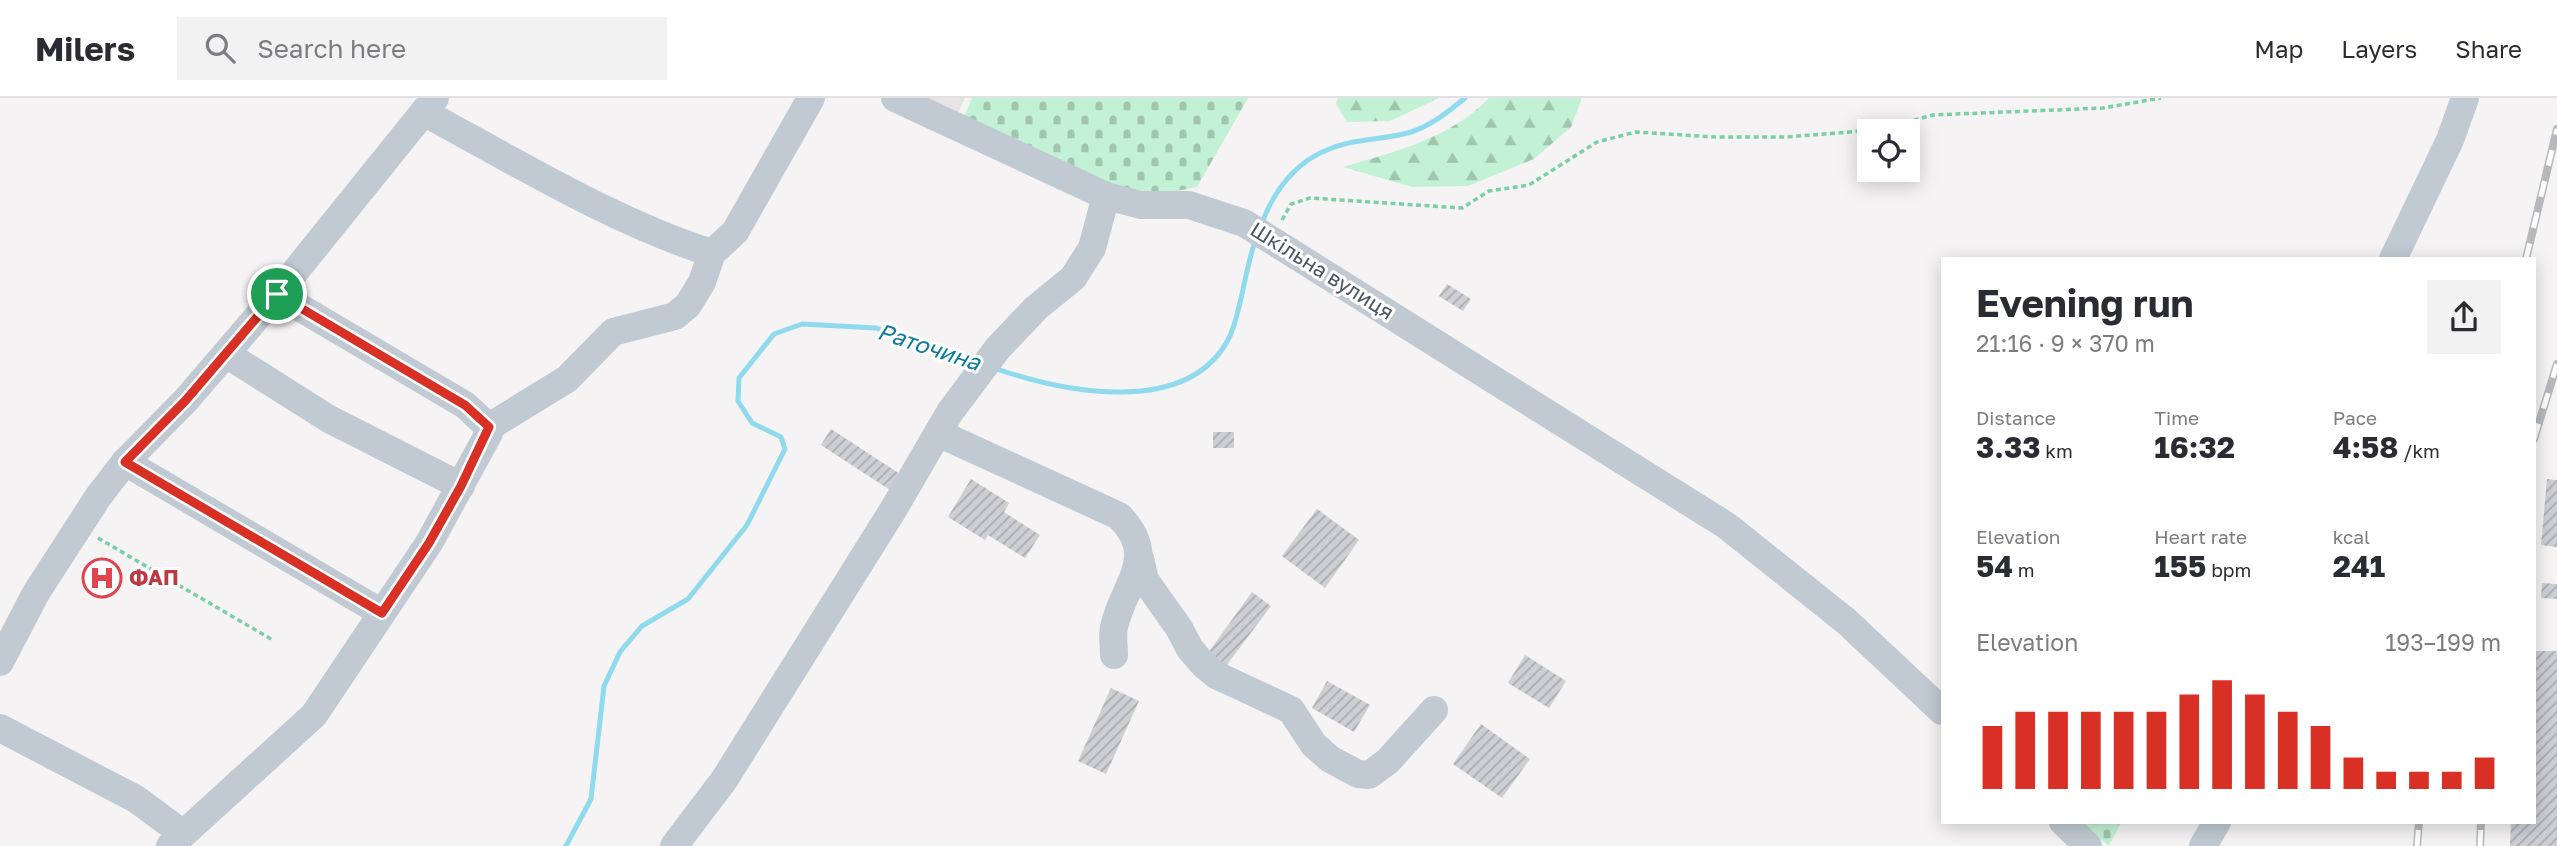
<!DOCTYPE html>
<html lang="en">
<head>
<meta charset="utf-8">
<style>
	body { margin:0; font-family:"Golos Text",sans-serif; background:#f2f2f3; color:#2b2b33; height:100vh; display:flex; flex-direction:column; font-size:26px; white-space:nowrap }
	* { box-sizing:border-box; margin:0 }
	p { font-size:23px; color:#7c7c81 }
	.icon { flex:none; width:38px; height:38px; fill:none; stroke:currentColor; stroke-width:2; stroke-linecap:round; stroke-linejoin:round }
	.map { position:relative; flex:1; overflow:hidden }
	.drawer { position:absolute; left:1941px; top:159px; width:595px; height:567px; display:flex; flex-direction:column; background:#fff; border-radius:0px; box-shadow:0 4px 18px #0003 }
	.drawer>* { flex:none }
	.controls { position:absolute; left:1857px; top:21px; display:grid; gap:14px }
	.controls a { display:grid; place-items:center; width:63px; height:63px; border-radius:0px; background:#fff; box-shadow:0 4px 18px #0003; font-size:35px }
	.pin { position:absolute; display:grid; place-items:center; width:60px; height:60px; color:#fff; margin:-30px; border:4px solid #fff; border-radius:50%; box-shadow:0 2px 7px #0007 }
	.round { display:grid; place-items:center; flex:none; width:74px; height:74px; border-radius:0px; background:#f2f2f3 }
	.head { display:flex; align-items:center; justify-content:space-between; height:119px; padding:0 35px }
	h1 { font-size:38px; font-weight:700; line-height:52px }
	.figures { display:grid; grid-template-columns:repeat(3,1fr); gap:10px; height:119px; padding:7px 35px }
	.figures div { display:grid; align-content:center }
	.figures b { font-size:30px; font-weight:700 }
	.figures small { font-size:19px; font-weight:400 }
	.figures p { font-size:19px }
	.chart { height:196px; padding:14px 35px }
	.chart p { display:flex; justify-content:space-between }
	.chart svg { width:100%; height:126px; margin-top:7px; stroke:#d93025; stroke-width:6 }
	header { display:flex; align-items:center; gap:42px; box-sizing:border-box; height:98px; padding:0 35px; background:#fff; border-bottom:2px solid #e1e1e2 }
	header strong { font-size:33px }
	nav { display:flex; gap:38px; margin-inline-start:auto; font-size:24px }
	.search { width:490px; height:63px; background:#f2f2f3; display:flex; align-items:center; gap:18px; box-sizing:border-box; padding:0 24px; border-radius:0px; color:#7c7c81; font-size:26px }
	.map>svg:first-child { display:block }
	.education { fill:#e6e4e5 }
	.forest { fill:url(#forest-firs) }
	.cemetery { fill:url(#cemetery-stones) }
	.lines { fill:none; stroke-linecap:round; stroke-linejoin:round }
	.stream { stroke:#90daee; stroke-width:5 }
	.building { fill:url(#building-hatch) }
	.path { stroke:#7ad0a6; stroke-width:3.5; stroke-dasharray:5 3.5; stroke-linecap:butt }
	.minor { stroke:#c1cad2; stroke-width:28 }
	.rail-casing { stroke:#b5b8bd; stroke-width:8 }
	.rail { stroke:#fff; stroke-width:5; stroke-dasharray:16; stroke-linecap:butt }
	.route-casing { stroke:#fff; stroke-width:14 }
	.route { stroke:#d93025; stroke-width:9 }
	.labels { text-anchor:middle; stroke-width:6; stroke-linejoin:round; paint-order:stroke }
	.street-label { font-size:21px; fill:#4a5661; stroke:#fff }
	.health-label { font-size:21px; font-weight:bold; fill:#be3a42; stroke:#fff; text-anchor:start }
	.water-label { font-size:23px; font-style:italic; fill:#0c7c9b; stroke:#fff }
</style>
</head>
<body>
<header>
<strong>Milers</strong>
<div class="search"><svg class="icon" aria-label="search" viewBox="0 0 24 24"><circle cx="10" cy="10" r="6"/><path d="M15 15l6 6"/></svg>Search here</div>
<nav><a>Map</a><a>Layers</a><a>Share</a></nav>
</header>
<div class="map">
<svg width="2557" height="748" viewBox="0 0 2557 748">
	<defs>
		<pattern id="forest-firs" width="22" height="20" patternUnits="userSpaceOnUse" patternTransform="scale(1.75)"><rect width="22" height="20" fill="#c3f1d5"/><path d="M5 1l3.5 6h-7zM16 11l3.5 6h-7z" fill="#a0c6b0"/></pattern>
		<pattern id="cemetery-stones" width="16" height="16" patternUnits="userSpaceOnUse" patternTransform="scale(1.75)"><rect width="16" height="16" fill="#c3f1d5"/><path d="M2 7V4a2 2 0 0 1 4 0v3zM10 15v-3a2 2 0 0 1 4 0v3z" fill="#a0c6b0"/></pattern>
		<pattern id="building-hatch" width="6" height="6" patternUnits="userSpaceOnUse" patternTransform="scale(1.75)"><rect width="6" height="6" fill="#cdcfd5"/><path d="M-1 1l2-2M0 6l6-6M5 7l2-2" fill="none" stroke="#a8abb0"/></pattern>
	</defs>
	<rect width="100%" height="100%" fill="#f5f3f3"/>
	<!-- education -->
	<polygon class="education" points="914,0 965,0 956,20"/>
	<!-- forest -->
	<g class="forest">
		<polygon points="1338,0 1439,0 1390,23 1347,24 1336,6"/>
		<path d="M 1489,0 L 1581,0 L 1581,3 L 1571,29 L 1534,61 L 1468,88 L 1412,89 L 1343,69 C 1394,54 1451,40 1489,0 Z"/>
	</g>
	<!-- cemetery -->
	<g class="cemetery">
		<polygon points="972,0 1248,0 1197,89 1162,96 1098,85 962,23"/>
		<polygon points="2080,725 2121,725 2109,748"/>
	</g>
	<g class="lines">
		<!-- stream -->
		<g class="stream">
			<path d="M 1262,125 C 1274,92 1297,62 1332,50 C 1357,40 1386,42 1411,34 C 1432,27 1449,13 1465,0"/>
			<path d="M 994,270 C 1063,294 1188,320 1229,240 C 1241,216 1245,169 1256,141"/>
			<polyline points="566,748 591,701 604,588 620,554 642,528 688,501 747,427 785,351 781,339 752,325 738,303 739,280 774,236 802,226 876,230 978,265"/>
		</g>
	</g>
	<!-- building -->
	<g class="building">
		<polygon points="1447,186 1471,201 1463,213 1439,198"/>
		<polygon points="831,331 900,376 890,392 821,347"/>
		<rect x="1213" y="334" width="21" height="16"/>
		<polygon points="971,381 1009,405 1004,414 1040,437 1025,460 988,437 985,442 948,419"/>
		<polygon points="2547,381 2557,382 2557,449 2541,447"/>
		<polygon points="1317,411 1359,442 1325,490 1282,458"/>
		<polygon points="2542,485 2557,486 2557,501 2541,500"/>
		<polygon points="1252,494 1271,508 1223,572 1205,559"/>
		<polygon points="2534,553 2557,553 2557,748 2510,748 2511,724 2534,724"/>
		<polygon points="1525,557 1566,583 1549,610 1508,585"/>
		<polygon points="1327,583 1370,607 1354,634 1312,610"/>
		<polygon points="1111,590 1139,603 1106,676 1078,663"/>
		<polygon points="1481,626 1530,661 1502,700 1453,666"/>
	</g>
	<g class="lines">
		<!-- path -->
		<g class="path">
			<polyline points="1282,122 1291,106 1310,100 1462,110 1489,93 1529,87 1597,44 1636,34 1715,39 1786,39 1876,32 1933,17 2103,10 2161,0"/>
			<polyline points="98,440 271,541"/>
		</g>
		<!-- minor -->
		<g class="minor">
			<polyline points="895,0 1106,98 1141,107 1189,107 1244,125 1727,428 1846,523 1942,613"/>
			<path d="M 425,15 C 514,63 616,125 712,155"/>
			<polyline points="2393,161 2450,42 2465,0"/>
			<polyline points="226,256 329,321 461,388"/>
			<polyline points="489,329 567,281 613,234 675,218 688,207 702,184 712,155 735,134 811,0"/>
			<path d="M 938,335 L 1119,418 C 1160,459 1124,485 1114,529 C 1112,538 1114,548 1114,557"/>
			<polyline points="125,364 382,515"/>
			<polyline points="1140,460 1145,482 1179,530 1190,551 1204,567 1216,577 1291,612 1314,647 1330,661 1358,676 1369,677 1388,663 1434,612"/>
			<polyline points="0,564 36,495 98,399 125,364 186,302 277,196 435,0"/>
			<polyline points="0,630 136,701 182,735"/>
			<polyline points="2063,724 2088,748"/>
			<polyline points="170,748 314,617 429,445 489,335 489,329 465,307 277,196"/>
			<polyline points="674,748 724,682 893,412 950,314 998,250 1036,210 1073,180 1092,150 1106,98"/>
			<polyline points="2203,748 2217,724"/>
		</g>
		<defs>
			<g id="rail">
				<polyline points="2526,161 2557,31"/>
				<polyline points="2534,341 2557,266"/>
				<polyline points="2417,748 2419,724"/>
				<polyline points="2480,748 2481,724"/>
			</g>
		</defs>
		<!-- rail casing -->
		<use href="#rail" class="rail-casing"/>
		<!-- rail -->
		<use href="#rail" class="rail"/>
	</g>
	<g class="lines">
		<defs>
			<polygon id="route" points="277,196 465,307 489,329 461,388 429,445 382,515 125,364 186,302"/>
		</defs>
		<!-- route casing -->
		<use href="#route" class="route-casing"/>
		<!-- route -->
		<use href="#route" class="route"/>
	</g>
	<!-- icons -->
	<defs>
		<symbol id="hospital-ring" viewBox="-11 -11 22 22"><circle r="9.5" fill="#fff" stroke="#e0444e" stroke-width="1.5"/><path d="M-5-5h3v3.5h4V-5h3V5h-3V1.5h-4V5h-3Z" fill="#e0444e"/></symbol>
	</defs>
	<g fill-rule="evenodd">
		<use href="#hospital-ring" x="80" y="458" width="44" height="44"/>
	</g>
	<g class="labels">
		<!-- street labels -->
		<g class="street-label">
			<text transform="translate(1322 173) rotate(32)" y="7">Шкільна вулиця</text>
		</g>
		<!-- health labels -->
		<g class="health-label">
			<text x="129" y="487">ФАП</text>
		</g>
		<!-- water labels -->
		<g class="water-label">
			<text transform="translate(929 249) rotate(18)" y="8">Раточина</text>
		</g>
	</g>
</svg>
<div class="controls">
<a><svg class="icon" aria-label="locate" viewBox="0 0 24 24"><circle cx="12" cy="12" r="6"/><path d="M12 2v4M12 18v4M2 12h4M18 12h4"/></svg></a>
</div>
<div class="pin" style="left:277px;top:196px;background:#1e9e55"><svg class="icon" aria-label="arrive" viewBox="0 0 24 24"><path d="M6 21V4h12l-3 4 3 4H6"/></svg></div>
<section class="drawer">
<div class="head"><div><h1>Evening run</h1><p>21:16 · 9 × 370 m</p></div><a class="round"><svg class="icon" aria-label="share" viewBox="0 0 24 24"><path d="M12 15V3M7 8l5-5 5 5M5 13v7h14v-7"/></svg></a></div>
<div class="figures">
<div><p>Distance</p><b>3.33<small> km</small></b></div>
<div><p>Time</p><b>16:32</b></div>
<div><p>Pace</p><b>4:58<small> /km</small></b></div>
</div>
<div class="figures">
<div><p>Elevation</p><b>54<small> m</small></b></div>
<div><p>Heart rate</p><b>155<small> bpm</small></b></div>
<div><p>kcal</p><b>241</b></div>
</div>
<div class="chart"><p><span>Elevation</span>193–199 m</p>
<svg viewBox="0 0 160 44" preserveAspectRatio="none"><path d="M5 44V22M15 44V17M25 44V17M35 44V17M45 44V17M55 44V17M65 44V11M75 44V6M85 44V11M95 44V17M105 44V22M115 44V33M125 44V38M135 44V38M145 44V38M155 44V33"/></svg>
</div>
</section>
</div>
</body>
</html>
